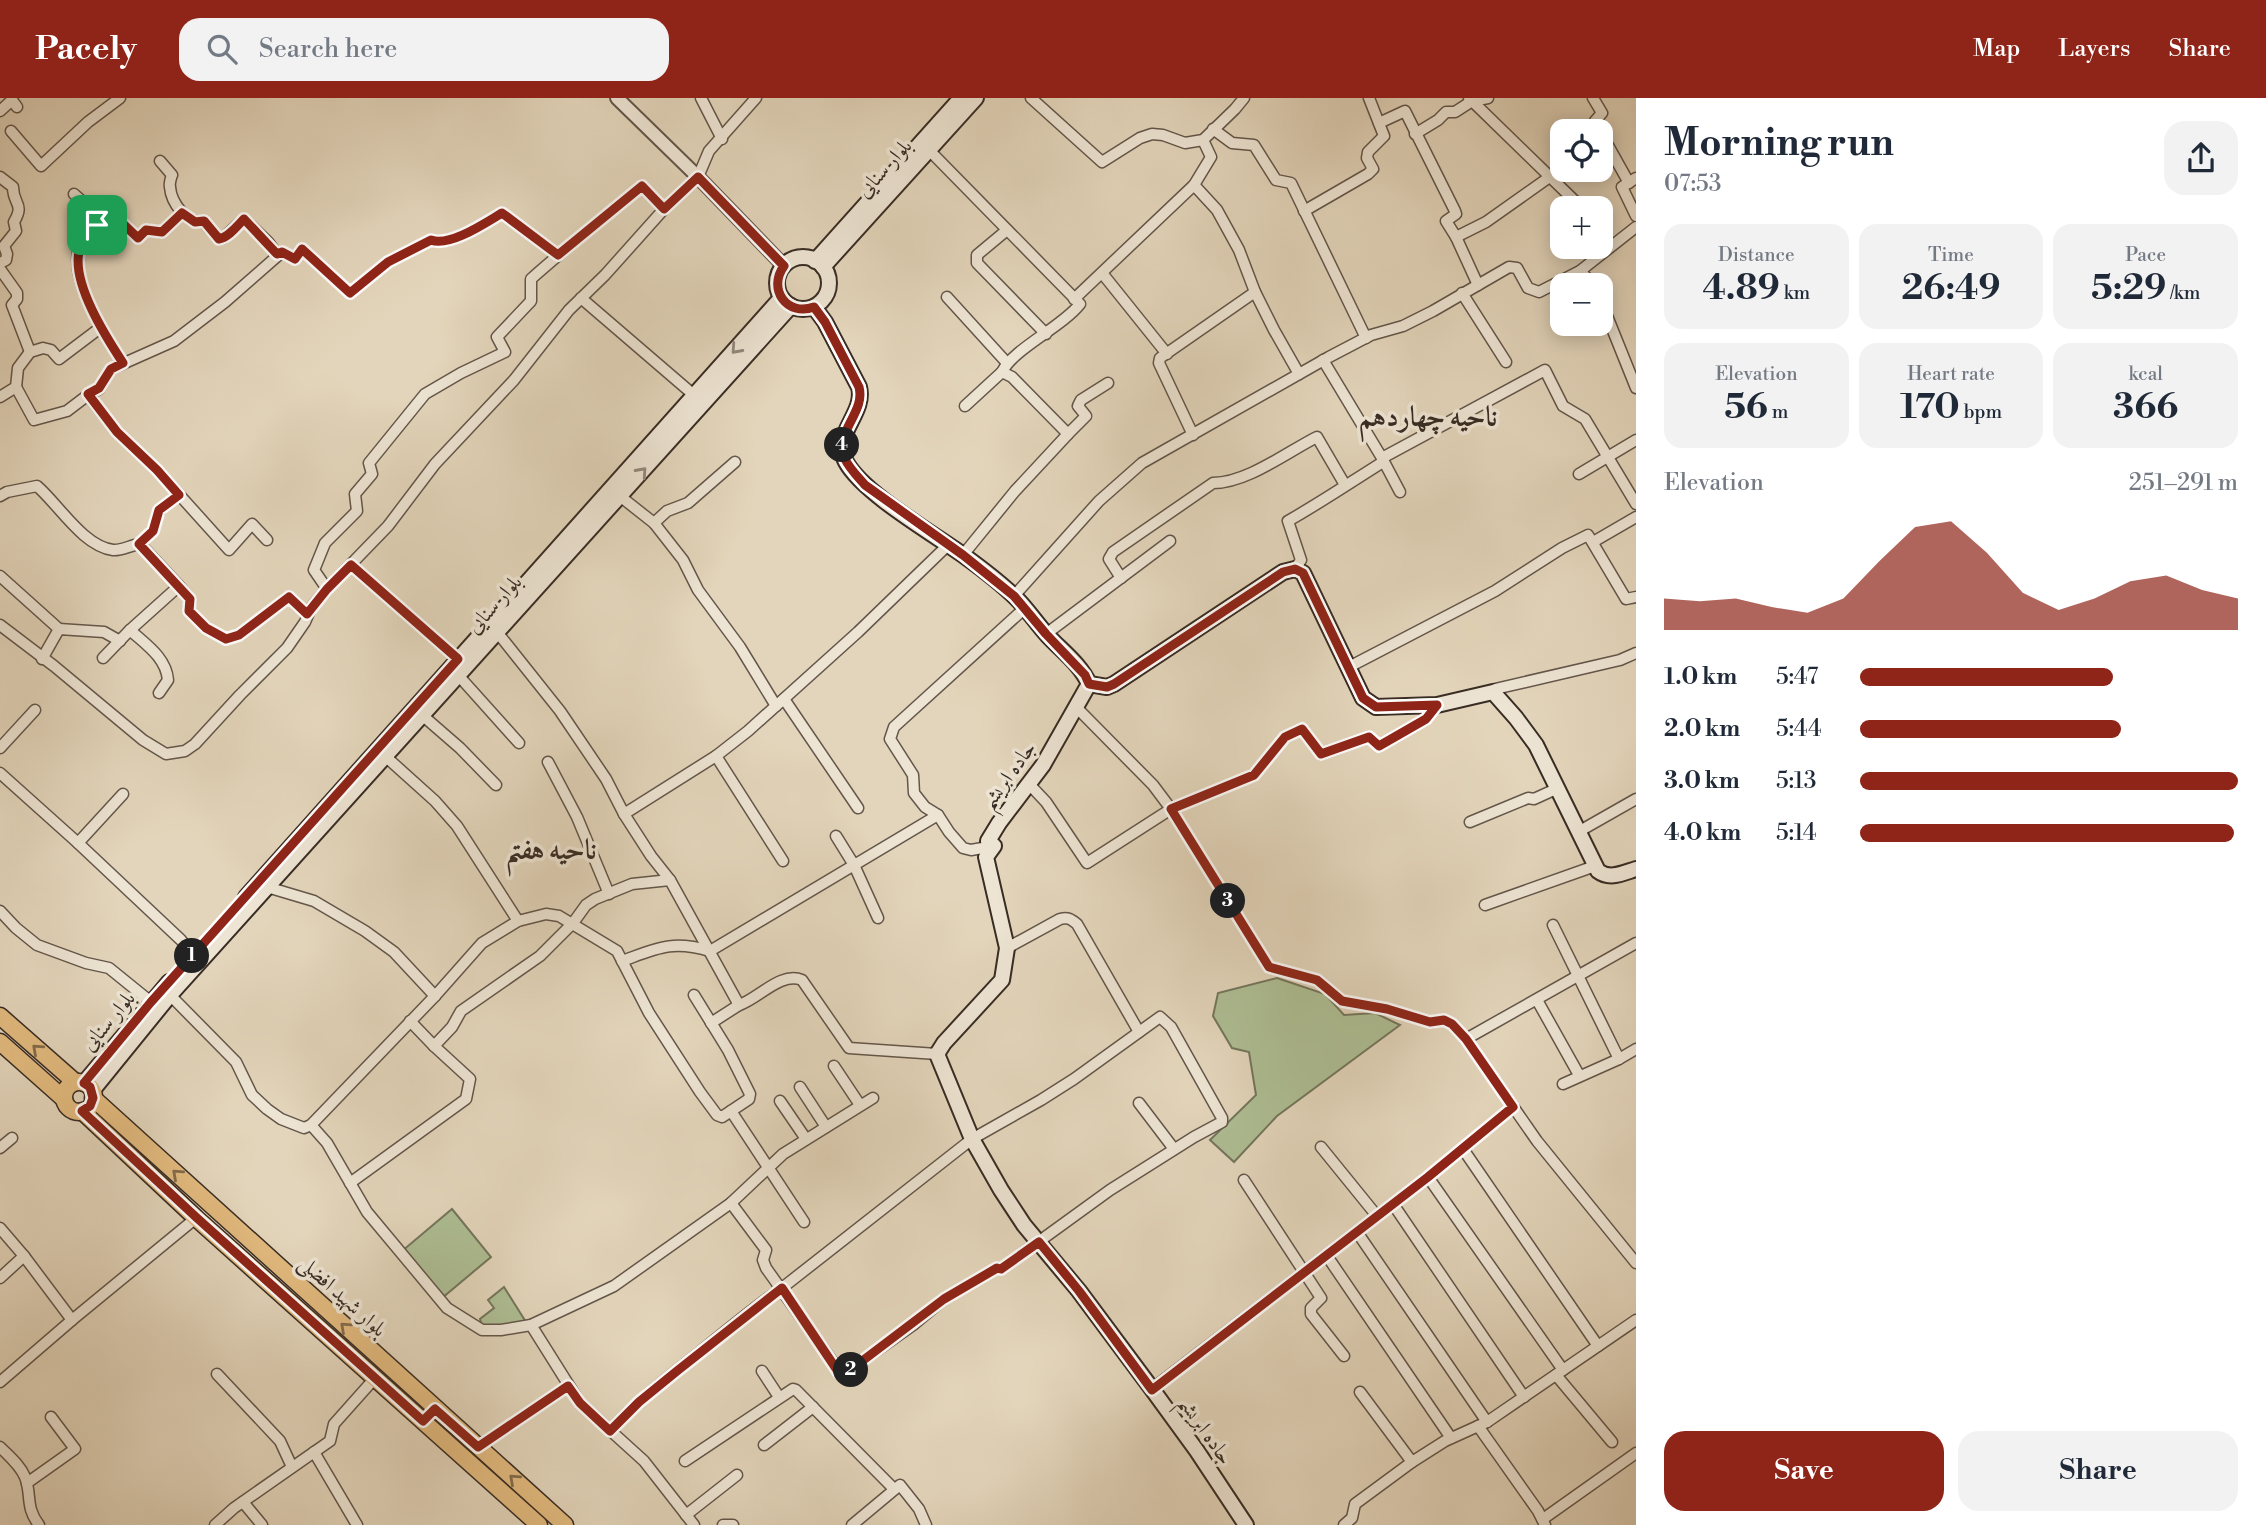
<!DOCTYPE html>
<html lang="en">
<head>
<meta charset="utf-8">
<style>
	body { margin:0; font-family:"Libre Bodoni",Amiri,serif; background:#f2f2f3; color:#1f2937; height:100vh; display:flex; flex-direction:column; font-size:26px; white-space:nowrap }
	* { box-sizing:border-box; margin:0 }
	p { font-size:23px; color:#747a83 }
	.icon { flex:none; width:38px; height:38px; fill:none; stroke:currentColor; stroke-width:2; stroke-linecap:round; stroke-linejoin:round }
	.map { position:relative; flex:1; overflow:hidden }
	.sheet { display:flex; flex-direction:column; background:#fff; width:630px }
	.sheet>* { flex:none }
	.tools { position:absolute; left:1550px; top:21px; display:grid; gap:14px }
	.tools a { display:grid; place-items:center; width:63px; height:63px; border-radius:14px; background:#fff; box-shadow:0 4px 18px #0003; font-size:35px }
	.pin { position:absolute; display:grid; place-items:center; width:60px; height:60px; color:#fff; margin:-30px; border-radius:14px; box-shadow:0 4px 10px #0006 }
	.km { position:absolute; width:35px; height:35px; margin:-18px; border-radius:50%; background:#222; color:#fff; font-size:19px; line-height:35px; text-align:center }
	.round { display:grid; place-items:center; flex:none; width:74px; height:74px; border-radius:21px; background:#f2f2f3 }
	.overview { display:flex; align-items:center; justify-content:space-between; height:119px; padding:0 28px }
	h1 { font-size:38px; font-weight:700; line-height:52px }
	.metrics { display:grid; grid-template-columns:repeat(3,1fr); gap:10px; height:119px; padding:7px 28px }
	.metrics div { display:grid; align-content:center; border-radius:18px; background:#f2f2f3; text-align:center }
	.metrics b { font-size:35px; font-weight:700 }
	.metrics small { font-size:19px; font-weight:400 }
	.metrics p { font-size:19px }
	.chart { height:196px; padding:14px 28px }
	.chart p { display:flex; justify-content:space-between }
	.chart svg { width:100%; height:126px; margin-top:7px; fill:#8f2418; opacity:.7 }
	.action { display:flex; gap:14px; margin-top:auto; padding:14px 28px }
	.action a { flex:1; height:80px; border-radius:21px; background:#8f2418; color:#fff; font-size:28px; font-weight:700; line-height:80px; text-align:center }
	.action a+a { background:#f2f2f3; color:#1f2937 }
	ul { padding:0 28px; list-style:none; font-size:23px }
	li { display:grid; grid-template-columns:112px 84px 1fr; align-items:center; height:52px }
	li i { height:18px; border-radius:9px; background:#8f2418 }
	header { display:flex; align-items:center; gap:42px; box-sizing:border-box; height:98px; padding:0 35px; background:#8f2418; color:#fff }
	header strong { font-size:33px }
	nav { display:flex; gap:38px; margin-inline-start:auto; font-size:24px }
	.search { width:490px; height:63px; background:#f2f2f3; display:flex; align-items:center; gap:18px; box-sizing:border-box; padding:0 24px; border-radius:21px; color:#747a83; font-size:26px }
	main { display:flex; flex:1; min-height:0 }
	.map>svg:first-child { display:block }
	.green { fill:#aebe94; stroke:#73755c; stroke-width:2 }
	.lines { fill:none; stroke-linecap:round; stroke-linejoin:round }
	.minor-casing { stroke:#63564a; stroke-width:13 }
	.tertiary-casing { stroke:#63564a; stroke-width:16 }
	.secondary-casing { stroke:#382c24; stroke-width:18 }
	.primary-casing { stroke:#382c24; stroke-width:19 }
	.minor { stroke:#ede4d3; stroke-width:10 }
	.tertiary { stroke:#ede4d3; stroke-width:12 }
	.secondary { stroke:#ede4d3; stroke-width:14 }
	.primary { stroke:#e2ba7e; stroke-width:16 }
	.oneway { stroke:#92887c }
	.oneway2 { stroke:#846c4c }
	.route-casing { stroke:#fff; stroke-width:14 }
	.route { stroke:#8f2418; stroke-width:9 }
	.labels { text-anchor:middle; stroke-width:7; stroke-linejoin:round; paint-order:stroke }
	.street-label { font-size:21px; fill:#382c24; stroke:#ede4d3 }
	.district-label { font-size:28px; font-weight:bold; fill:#382c24; stroke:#ede4d3 }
</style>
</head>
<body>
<header>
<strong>Pacely</strong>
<div class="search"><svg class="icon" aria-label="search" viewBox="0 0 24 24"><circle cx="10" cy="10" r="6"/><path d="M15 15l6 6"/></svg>Search here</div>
<nav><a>Map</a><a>Layers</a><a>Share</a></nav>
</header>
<main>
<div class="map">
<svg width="1636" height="1427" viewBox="0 0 1636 1427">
	<rect width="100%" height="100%" fill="#e3d5bb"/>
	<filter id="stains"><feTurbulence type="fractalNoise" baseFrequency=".00286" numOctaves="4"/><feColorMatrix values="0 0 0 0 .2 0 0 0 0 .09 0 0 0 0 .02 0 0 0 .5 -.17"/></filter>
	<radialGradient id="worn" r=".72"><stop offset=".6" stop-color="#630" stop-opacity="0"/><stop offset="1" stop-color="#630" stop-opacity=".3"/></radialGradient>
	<!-- green -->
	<g class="green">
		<polygon points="1277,880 1325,896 1344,917 1375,915 1400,927 1277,1018 1234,1064 1210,1042 1256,997 1249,954 1232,950 1213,918 1218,895"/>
		<polygon points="452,1111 491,1159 442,1200 402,1153"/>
		<polygon points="504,1189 526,1224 501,1229 482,1229 480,1221 494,1210 488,1202"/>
	</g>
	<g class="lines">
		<defs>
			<g id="minor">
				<polyline points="701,0 722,41"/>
				<polyline points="1031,0 1102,64 1140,40 1152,36 1163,37 1185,45 1203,42 1235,11 1244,0"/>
				<polyline points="1469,0 1580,108"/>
				<polyline points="1593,0 1602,15 1595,23 1600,33"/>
				<polyline points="0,13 12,2 17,9"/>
				<polyline points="1379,25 1405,13 1455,113 1456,116 1446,123 1456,139 1478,187"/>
				<polyline points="1213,31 1232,45 1254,47 1276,82 1291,85 1366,240"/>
				<polyline points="11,33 41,68 88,24 120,0"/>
				<polyline points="1601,35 1629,85"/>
				<polyline points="1415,36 1438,22 1446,14 1455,14 1472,3 1488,0"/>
				<path d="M 929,52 L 1080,206 C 1062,229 1013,251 1002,274 L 1012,279 L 1068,336 L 1015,393 L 963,457"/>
				<path d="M 160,63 L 172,77 C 171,79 169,87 170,89 C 171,104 187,127 203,123 L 219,141 L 223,140 L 244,121 L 268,144 L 277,156"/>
				<path d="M 0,79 L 13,89 C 13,107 25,105 14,124 L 16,133 L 4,148 L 7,156 L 6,162 L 0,165"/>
				<polyline points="1636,80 1622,89 1636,118"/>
				<polyline points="1194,87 1217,112 1239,152 1255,194 1274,232 1299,276"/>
				<polyline points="74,96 83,104 97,127 103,128 117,120 138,140 146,132 162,134 182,115"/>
				<polyline points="1304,113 1368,76 1373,71 1367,60 1368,54 1384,38 1369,0"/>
				<path d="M 97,127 C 90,135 81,143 78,154 C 72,186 106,239 123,265"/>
				<polyline points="1007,132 977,157 977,165 1046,236"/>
				<polyline points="1456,139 1486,124 1551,78"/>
				<polyline points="0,171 17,195 17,201 12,207 30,254"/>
				<polyline points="1580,173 1594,187"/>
				<polyline points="1102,175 1167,256"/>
				<polyline points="1462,195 1506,264"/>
				<polyline points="947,199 1007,265"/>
				<polyline points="581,200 695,298"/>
				<polyline points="1074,201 1194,87 1211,59 1203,42"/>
				<polyline points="1601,203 1636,290"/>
				<polyline points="1323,262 1382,360 1400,394"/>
				<path d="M 16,289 L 34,322 L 67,313 L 88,297 L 99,291 L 111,271 L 174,243 L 225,204 L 282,154 L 295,161 L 302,151 L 350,195 L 388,164 L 431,142 C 450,149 485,125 502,115 L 558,157"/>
				<polyline points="88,297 117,334 157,372 229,452 252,426 267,442"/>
				<polyline points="0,299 16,289 18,270 30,254 43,250 51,252 59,261 100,230"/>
				<polyline points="965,308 1002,274"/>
				<polyline points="1068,336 1086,318 1078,308 1081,302 1108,285"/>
				<polyline points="1193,337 1159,265 1160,260 1255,194"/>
				<polyline points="1382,360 1545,272 1563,308 1585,321 1636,406"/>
				<polyline points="1579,376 1636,342"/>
				<polyline points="616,395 654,425 683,462 698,492 740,549 776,608"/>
				<path d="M 0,398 L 7,394 L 37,388 C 59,407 83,448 113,452 C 121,453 131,447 140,446 L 179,488 L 130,532 L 103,560"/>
				<polyline points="654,425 667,413 688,405 735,364"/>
				<polyline points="1593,444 1636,419"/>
				<polyline points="140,446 153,433 159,412 179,397"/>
				<polyline points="351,467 458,561"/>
				<path d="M 1295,471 L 1301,462 L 1288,423 C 1320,405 1351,384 1383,364"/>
				<polyline points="0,478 59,531"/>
				<path d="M 1121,480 L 1109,461 L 1113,454 L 1213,385 C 1247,385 1287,354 1317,339 L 1345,387"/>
				<polyline points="179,488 190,501 189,513 206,530 226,541 239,537 289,499 307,516"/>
				<path d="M 327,491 L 314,472 L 325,445 L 357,413 L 355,396 L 372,376 L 369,365 L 425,296 L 461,275 L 505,254 L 497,239 L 531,203 L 531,181 C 567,149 604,119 642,88 L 664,111"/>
				<polyline points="1014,498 1099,403 1142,365 1329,259 1371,237 1403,228 1433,213 1509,169 1517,170 1528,190 1539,194 1580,173 1636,129"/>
				<polyline points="0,527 54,568 143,642 166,656 185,653 195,646 240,597 287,550 305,524 311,510 327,491 388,428 435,366 514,282 569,212 605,177 664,111 698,79 709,53 756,0"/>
				<path d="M 130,532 C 145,546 166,559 168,582 L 159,595"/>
				<path d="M 497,534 L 560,613 L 606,681 L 624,716 L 651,758 L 670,782 L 739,907 C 758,901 781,873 802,882 L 849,950 L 937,956"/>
				<polyline points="1046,536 1170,443"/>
				<polyline points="42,561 59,531 104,534 120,543"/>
				<polyline points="1347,570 1495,493 1562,450 1588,437 1626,501 1636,499"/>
				<polyline points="458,577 519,645"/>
				<polyline points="1493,594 1495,591 1620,562 1636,555"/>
				<polyline points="784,601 858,710"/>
				<polyline points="1077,610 1153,687 1171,711 1269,869 1317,882 1342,903 1387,911 1431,924 1444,922 1452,926 1466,941 1636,845"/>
				<polyline points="422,617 460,650 496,687"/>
				<polyline points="0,650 35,612"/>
				<polyline points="385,658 435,703 457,728 518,823"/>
				<polyline points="716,658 783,763"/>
				<polyline points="548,664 577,719 609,796"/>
				<polyline points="0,675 78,745 181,842 193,857"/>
				<polyline points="1029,686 1046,704 1087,765 1171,711 1254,677 1285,639 1302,631 1321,656 1369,639 1379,648 1426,621 1437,607"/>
				<polyline points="624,716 716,658 748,633 858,534 948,447"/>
				<polyline points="1470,724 1528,700 1534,701 1556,691"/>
				<polyline points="1578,734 1636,701"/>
				<polyline points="836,738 854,767 878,820"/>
				<polyline points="78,745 123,696"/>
				<polyline points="994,748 971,752 963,750 949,734 938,717 925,709 914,695 913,677 890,641 894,629 1025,510"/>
				<polyline points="267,789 314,803 365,833 394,854 435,898"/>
				<polyline points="1485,807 1595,768"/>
				<polyline points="0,813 16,830 37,847 86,865 109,870 151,904"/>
				<polyline points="1553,827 1619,961"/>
				<path d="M 1007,850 L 1060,821 C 1068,819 1071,821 1077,826 L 1139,934"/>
				<path d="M 622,863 C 658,850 672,842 710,853 L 938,717"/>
				<polyline points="170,897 236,964 252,997 267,1011 281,1021 304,1030 311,1027 435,898 482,845 518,823 546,816 559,818 617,853 649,915 700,994 717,1017 722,1019 749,1001 750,996 728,952 694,897"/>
				<polyline points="1537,902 1579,977"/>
				<polyline points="711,925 739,907"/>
				<polyline points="1466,941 1537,1043 1636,1165"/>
				<polyline points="434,948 452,929 461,913 540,858 573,825 586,807 595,801 632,786 670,782"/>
				<polyline points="834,968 860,1007"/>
				<polyline points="1563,986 1619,961 1636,951"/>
				<polyline points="800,989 826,1029"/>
				<polyline points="780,1003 806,1041"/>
				<polyline points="1139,1005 1174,1051"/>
				<polyline points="731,1013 804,1124"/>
				<polyline points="311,1027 327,1045 367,1114 447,1210 482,1232 501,1232 531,1227 614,1188 731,1105 783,1056 873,1000"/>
				<polyline points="1321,1049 1377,1118"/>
				<polyline points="0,1050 12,1040"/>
				<polyline points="1463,1051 1598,1248"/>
				<polyline points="1428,1079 1563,1272"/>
				<polyline points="1244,1082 1321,1200 1311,1210 1311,1216 1344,1258"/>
				<polyline points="350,1085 466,1001 470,981 434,948 410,923"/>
				<polyline points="1393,1106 1524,1299"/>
				<polyline points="0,1130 24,1158 72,1222"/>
				<polyline points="1357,1134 1487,1324"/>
				<polyline points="1327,1158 1451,1340"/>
				<polyline points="0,1180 24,1158"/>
				<polyline points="531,1227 580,1305 644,1363 694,1427"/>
				<polyline points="762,1273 779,1299"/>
				<polyline points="217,1276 280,1343 292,1369"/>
				<polyline points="1556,1277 1612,1344"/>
				<polyline points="0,1284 72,1222 196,1120"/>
				<polyline points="1152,1291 1428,1079 1513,1009"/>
				<polyline points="1360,1294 1412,1364 1445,1343 1487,1324 1636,1222"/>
				<polyline points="1478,1328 1538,1413 1545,1427"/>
				<path d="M 610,1333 C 637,1303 669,1279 700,1254 C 727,1232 753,1210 782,1190 L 972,1041 L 1041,1002 L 1074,981 L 1160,919 L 1171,929 L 1222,1020 L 1222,1024 L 1194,1039 L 1110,1092 L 1001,1171 L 997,1170 L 944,1201 L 913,1227 L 842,1277 L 766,1170 L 763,1162 L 766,1152 L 731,1105"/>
				<polyline points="764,1347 813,1309"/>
				<path d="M 0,1349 C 9,1358 20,1367 25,1379 C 32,1397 25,1409 39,1427"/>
				<polyline points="478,1349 568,1288"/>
				<polyline points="314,1354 357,1427"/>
				<polyline points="685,1363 793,1291 796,1292 894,1391"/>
				<polyline points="27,1385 75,1351 51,1319"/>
				<polyline points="243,1404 262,1427"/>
				<polyline points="686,1417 737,1377"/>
				<polyline points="1543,1421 1636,1355"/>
				<polyline points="215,1427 234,1410 330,1343 334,1326 375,1280"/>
				<polyline points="723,1427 733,1427"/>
				<polyline points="852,1427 900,1387 919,1411 926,1427"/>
				<polyline points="1344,1427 1352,1420 1355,1406 1412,1364"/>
			</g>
			<polyline id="tertiary" points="617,0 698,79 784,168"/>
			<g id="secondary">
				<circle cx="803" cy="185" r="26"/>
				<polyline points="815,163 961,0"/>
				<polyline points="823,169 976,0"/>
				<path d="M 814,209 L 825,224 L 859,289 C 866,316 831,336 846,364 C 863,395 932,435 963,457 C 981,470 1001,485 1017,501 C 1028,512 1037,526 1048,538 C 1062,553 1081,567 1089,586 L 1043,667 L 999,725 L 988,743 L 994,748 L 986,759 L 1007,850 L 1002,882 L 944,945 L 937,956 L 972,1041 L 1001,1092 L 1024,1127 L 1079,1193 L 1152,1291 L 1197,1353 L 1246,1427"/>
				<path d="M 1089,586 L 1107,589 L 1114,586 L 1283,474 L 1295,471 L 1303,475 L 1363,600 L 1376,609 L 1437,607 L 1493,594 L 1516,620 L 1536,647 L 1598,773 C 1610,782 1623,775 1636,771"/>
				<polyline points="246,799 781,200"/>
				<polyline points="84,985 169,884"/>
				<polyline points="92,993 170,897 791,208"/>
			</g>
			<g id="primary">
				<polyline points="0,918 75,984"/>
				<polyline points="0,944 64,1001"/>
				<circle cx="79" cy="999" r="15"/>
				<polyline points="93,1000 565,1427"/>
				<polyline points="82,1013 196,1120 539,1427"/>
			</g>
		</defs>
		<!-- minor casing -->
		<use href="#minor" class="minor-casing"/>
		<!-- tertiary casing -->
		<use href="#tertiary" class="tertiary-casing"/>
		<!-- secondary casing -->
		<use href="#secondary" class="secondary-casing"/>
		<!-- primary casing -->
		<use href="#primary" class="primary-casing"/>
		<!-- minor -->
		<use href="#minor" class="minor"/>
		<!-- tertiary -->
		<use href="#tertiary" class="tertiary"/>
		<!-- secondary -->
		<use href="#secondary" class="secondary"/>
		<!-- primary -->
		<use href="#primary" class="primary"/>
	</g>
	<!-- one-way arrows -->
	<defs><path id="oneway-chevron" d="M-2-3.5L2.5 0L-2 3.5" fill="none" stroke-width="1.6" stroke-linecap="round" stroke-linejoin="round" transform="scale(1.75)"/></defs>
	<g class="oneway">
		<use href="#oneway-chevron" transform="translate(736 251) rotate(132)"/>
		<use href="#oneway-chevron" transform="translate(642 374) rotate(-48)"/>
	</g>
	<g class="oneway2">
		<use href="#oneway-chevron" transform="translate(37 951) rotate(-138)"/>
		<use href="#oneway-chevron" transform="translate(177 1076) rotate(-138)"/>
		<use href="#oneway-chevron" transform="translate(345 1229) rotate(-138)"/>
		<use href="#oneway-chevron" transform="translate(514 1381) rotate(-138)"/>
	</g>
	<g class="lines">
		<defs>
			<path id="route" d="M 698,79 L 784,168 C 767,191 787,219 814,209 L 825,224 L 859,289 C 866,315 833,334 845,361 C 849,370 858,379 865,387 L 963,457 L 1014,498 L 1046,536 L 1085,577 L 1089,586 L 1107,589 L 1114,586 L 1283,474 L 1295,471 L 1303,475 L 1363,600 L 1376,609 L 1437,607 L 1426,621 L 1379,648 L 1369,639 L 1321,656 L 1302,631 L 1285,639 L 1254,677 L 1171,711 L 1269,869 L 1317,882 L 1342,903 L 1387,911 L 1430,924 L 1444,922 L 1452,926 L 1466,941 L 1513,1009 L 1428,1079 L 1152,1292 L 1079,1193 L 1039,1144 L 1001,1171 L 997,1170 L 944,1201 L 845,1276 L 839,1275 L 782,1190 L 677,1273 L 639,1304 L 610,1333 L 580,1305 L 568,1288 L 478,1349 L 435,1311 L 423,1323 L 197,1120 L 82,1013 L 90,1008 L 93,1000 L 90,989 L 84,985 L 151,904 L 458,561 L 351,467 L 327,491 L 307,516 L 289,499 L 239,537 L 226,541 L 206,530 L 189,513 L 190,501 L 139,446 L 153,433 L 159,412 L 179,397 L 157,372 L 117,334 L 88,296 L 99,290 L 111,271 L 123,265 C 106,239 72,186 79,154 C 81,143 90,135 97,127 L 103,128 L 117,120 L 138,140 L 146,132 L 162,134 L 182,115 L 195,124 L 204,123 L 219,141 C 229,139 237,128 244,121 L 277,156 L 282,154 L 295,161 L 302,151 L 350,195 L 388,164 L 431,142 C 450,149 485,125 502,115 L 558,157 L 642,88 L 664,111 Z"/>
		</defs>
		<!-- route casing -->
		<use href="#route" class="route-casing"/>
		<!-- route -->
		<use href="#route" class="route"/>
	</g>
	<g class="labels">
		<!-- street labels -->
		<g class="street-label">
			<text transform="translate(884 70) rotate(-48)" y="7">بلوار سنایی</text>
			<text transform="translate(494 506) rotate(-48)" y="7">بلوار سنایی</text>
			<text transform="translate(1008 677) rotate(-54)" y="7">جاده ابریشم</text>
			<text transform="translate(108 923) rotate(-50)" y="7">بلوار سنایی</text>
			<text transform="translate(343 1198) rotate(42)" y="7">بلوار شهید افضلی</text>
			<text transform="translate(1206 1332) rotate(55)" y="7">جاده ابریشم</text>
		</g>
		<!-- district labels -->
		<g class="district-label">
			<text x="1428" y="328">ناحیه چهاردهم</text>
			<text x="551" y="761">ناحیه هفتم</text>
		</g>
	</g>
	<rect width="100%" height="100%" filter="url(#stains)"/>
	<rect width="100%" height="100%" fill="url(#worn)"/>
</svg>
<div class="tools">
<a><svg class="icon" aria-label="locate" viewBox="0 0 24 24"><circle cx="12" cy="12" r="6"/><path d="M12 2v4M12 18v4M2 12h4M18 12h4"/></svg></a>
<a>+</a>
<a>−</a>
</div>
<div class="pin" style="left:97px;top:127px;background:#1e9e55"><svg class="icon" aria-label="arrive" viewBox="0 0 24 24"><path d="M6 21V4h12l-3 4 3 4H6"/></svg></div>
<b class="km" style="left:192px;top:858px">1</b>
<b class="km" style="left:851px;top:1272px">2</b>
<b class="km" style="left:1228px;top:803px">3</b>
<b class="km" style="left:842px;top:347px">4</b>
</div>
<section class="sheet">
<div class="overview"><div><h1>Morning run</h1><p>07:53</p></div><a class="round"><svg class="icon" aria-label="share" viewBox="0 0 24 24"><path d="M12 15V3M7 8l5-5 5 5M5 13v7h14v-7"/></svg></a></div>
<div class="metrics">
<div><p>Distance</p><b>4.89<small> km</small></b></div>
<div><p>Time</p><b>26:49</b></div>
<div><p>Pace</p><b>5:29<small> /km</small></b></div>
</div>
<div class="metrics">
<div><p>Elevation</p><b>56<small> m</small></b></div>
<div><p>Heart rate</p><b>170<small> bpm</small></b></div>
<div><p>kcal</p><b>366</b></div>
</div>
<div class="chart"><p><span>Elevation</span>251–291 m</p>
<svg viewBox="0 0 160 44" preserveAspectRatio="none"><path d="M0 44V33L10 34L20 33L30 36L40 38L50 33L60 20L70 8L80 6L90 17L100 31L110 37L120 33L130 27L140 25L150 30L160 33V44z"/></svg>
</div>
<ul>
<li><b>1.0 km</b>5:47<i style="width:67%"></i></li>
<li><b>2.0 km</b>5:44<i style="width:69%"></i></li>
<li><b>3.0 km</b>5:13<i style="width:100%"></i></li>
<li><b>4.0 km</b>5:14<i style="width:99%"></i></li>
</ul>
<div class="action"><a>Save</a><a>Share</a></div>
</section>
</main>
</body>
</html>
